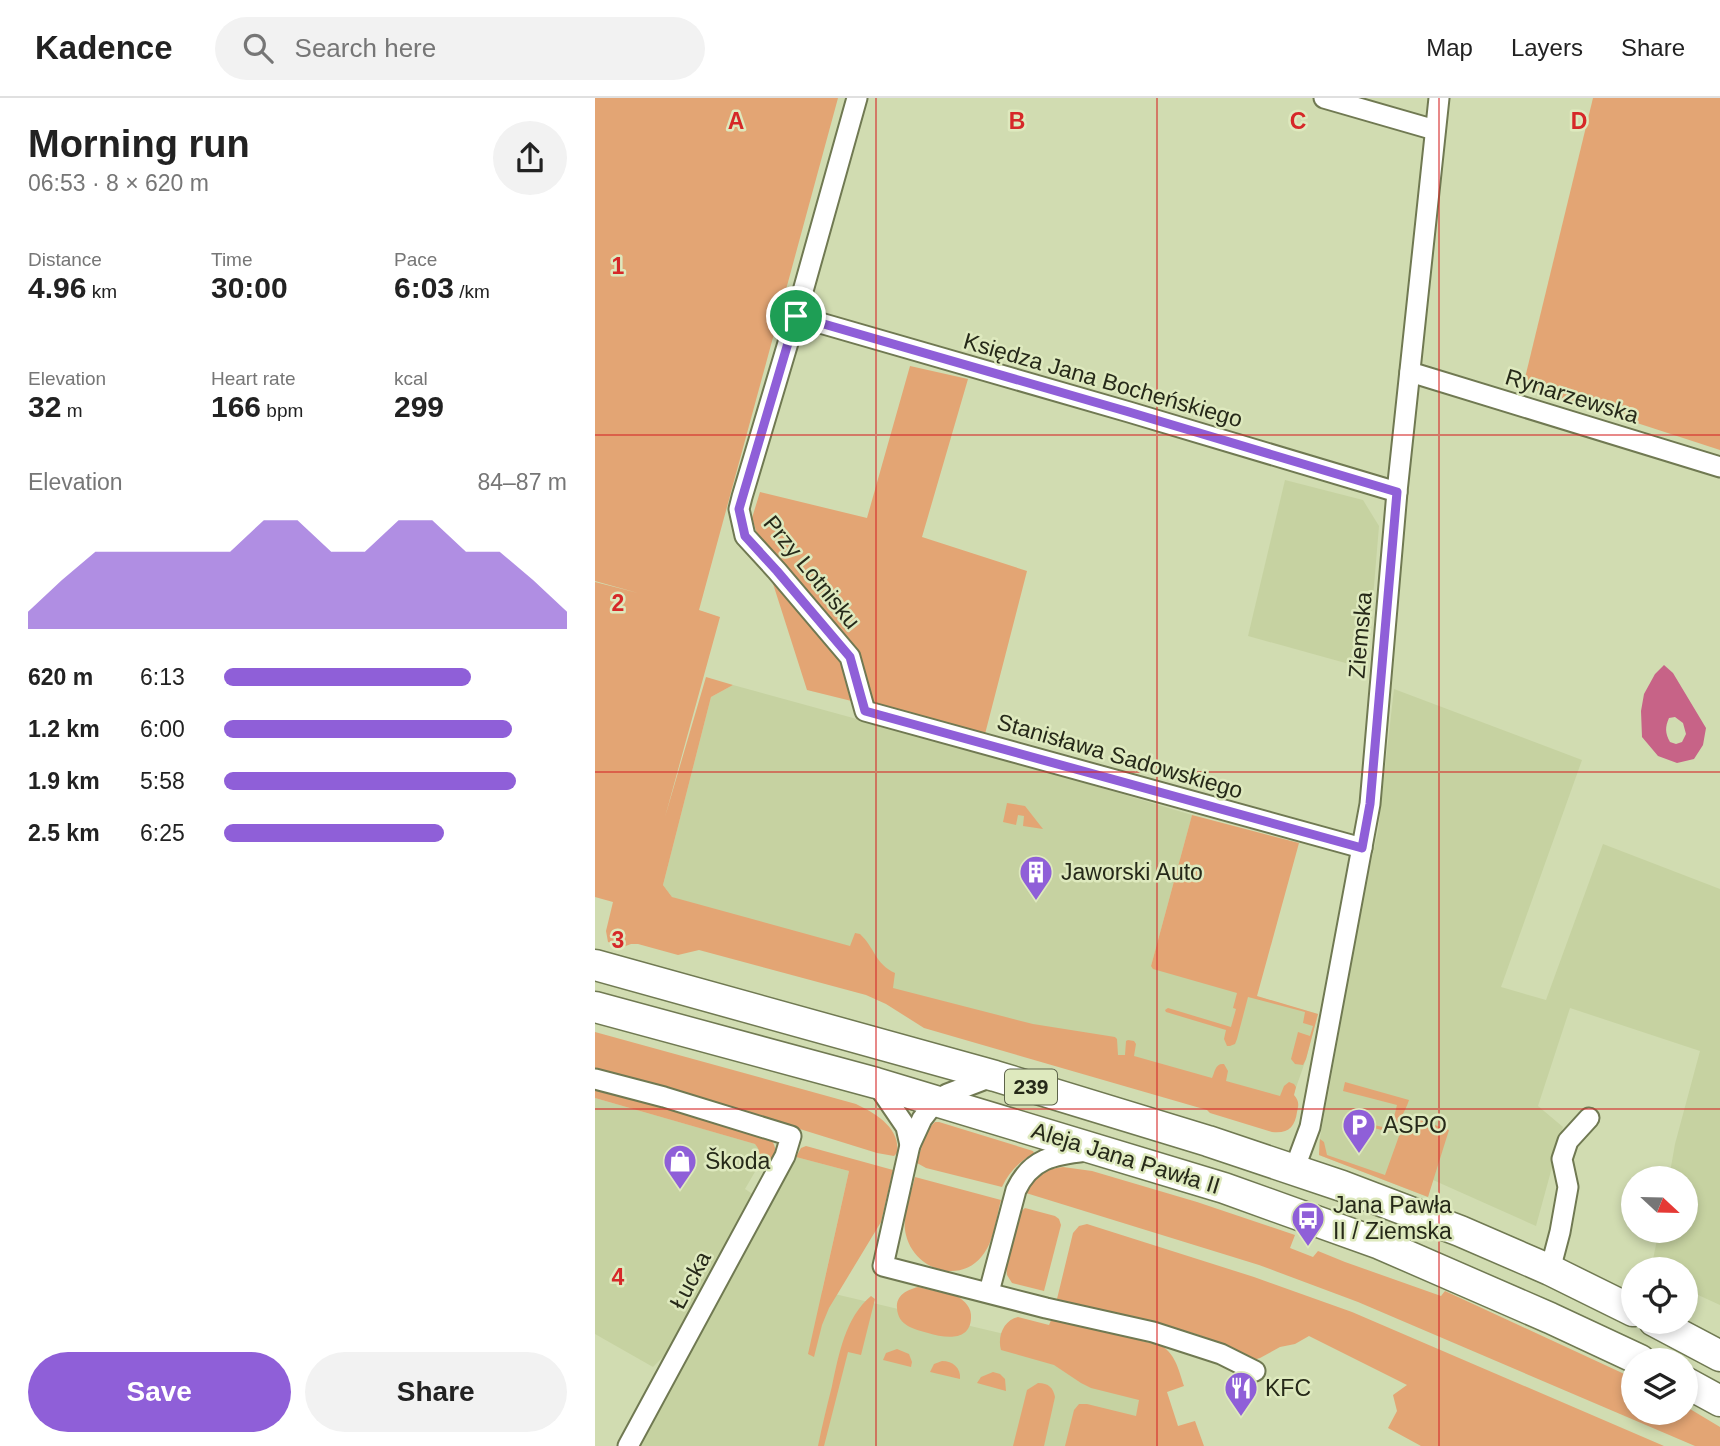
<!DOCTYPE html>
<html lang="en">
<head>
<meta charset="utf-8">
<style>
	body { margin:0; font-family:Helvetica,sans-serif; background:#f2f2f2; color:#222; height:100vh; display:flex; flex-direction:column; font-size:26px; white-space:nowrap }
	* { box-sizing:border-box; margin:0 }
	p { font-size:23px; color:#767676 }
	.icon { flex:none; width:38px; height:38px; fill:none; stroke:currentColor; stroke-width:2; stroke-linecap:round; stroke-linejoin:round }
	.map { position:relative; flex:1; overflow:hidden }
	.drawer { display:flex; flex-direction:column; background:#fff; width:595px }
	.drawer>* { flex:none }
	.needle { width:46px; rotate:112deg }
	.fabs { position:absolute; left:1026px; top:1068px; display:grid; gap:14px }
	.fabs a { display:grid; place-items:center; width:77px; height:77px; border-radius:50%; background:#fff; box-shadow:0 4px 10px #0003; font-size:35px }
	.pin { position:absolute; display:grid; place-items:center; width:60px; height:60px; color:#fff; margin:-30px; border:4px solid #fff; border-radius:50%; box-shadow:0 2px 7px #0007 }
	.round { display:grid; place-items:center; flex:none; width:74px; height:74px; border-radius:37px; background:#f2f2f2 }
	.overview { display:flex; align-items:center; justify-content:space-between; height:119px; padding:0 28px }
	h1 { font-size:38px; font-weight:700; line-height:52px }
	.figures { display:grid; grid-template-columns:repeat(3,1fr); gap:10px; height:119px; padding:7px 28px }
	.figures div { display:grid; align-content:center }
	.figures b { font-size:30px; font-weight:700 }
	.figures small { font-size:19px; font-weight:400 }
	.figures p { font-size:19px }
	.chart { height:196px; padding:14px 28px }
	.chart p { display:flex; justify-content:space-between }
	.chart svg { width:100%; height:126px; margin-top:7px; fill:#8f5fd8; opacity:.7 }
	.cta { display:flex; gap:14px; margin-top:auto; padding:14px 28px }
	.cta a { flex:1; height:80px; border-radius:42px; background:#8f5fd8; color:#fff; font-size:28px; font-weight:700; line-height:80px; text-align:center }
	.cta a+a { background:#f2f2f2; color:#222 }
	ul { padding:0 28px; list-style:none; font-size:23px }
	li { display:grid; grid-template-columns:112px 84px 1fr; align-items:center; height:52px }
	li i { height:18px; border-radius:9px; background:#8f5fd8 }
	header { display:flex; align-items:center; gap:42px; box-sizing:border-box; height:98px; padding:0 35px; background:#fff; border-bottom:2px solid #e0e0e0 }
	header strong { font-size:33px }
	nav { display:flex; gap:38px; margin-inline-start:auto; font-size:24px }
	.search { width:490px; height:63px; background:#f2f2f2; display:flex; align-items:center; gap:18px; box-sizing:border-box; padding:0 24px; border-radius:38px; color:#767676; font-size:26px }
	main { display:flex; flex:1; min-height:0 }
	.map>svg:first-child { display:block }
	.built { fill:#c6d2a1 }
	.green { fill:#e3a574 }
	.water { fill:#c76387; fill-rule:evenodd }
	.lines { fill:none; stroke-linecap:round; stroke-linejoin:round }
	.street-casing { stroke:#707952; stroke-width:23 }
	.primary-casing { stroke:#707952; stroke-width:33 }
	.street { stroke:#fff; stroke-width:19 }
	.primary { stroke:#fff; stroke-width:30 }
	.route-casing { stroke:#fff; stroke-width:14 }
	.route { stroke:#8f5fd8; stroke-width:9 }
	.grid { fill:none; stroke:#d62828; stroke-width:2; stroke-opacity:0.55 }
	.labels { text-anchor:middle; stroke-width:5; stroke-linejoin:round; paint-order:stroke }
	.shield { fill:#dee9be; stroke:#5d634a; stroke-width:2 }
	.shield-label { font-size:21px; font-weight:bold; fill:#262919 }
	.street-label { font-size:23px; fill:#262919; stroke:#dee9be }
	.poi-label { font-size:23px; fill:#262919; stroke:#dee9be; text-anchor:start }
	.grid-label { font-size:23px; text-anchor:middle; font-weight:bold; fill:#d62828; stroke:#dee9be; stroke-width:5; stroke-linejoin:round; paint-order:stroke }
</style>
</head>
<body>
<header>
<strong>Kadence</strong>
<div class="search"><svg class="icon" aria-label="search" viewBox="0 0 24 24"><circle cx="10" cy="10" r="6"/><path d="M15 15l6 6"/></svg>Search here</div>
<nav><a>Map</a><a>Layers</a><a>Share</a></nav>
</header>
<main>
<section class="drawer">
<div class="overview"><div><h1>Morning run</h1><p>06:53 · 8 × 620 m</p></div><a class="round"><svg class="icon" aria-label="share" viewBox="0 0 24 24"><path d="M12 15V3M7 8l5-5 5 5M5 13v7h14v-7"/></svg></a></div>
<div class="figures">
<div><p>Distance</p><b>4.96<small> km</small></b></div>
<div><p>Time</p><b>30:00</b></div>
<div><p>Pace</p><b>6:03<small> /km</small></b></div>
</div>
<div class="figures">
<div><p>Elevation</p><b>32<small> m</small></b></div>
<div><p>Heart rate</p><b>166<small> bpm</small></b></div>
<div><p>kcal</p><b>299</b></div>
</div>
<div class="chart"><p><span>Elevation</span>84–87 m</p>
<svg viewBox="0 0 160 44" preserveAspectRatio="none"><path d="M0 44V38L10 27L20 17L30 17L40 17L50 17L60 17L70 6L80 6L90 17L100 17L110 6L120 6L130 17L140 17L150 27L160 38V44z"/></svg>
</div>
<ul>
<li><b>620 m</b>6:13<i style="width:72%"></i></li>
<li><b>1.2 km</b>6:00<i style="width:84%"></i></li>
<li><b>1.9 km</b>5:58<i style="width:85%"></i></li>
<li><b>2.5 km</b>6:25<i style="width:64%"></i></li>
</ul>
<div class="cta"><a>Save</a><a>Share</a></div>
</section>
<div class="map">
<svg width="1125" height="1348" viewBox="0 0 1125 1348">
	<rect width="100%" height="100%" fill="#d1dcb1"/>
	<!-- built -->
	<g class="built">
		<polygon points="690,382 768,402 784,428 772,571 653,538"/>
		<polygon points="138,587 440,670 597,717 556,868 723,916 711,961 690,1021 291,900 77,799 68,787 116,599"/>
		<polygon points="799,591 987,662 906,889 951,902 1008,746 1125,791 1125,1207 1090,1191 1090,1171 1056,1171 1064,1132 1090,1132 1090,1080 1074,1080 1080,1046 1105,953 975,910 943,1008 968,1029 941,1128 838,1082 833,1099 724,1057 724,1045 742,947 760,834 783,733"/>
		<polygon points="0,1000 178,1051 172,1066 161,1072 150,1091 159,1097 75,1252 58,1269 0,1236"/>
		<polygon points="201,1059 254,1073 227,1193 566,1273 548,1348 44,1348"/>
	</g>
	<!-- green -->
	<g class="green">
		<path d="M 0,0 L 243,0 L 104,512 L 125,519 L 70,719 L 111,579 L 138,587 L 116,599 L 68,787 L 77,799 L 255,848 L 260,835 L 265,836 C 280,850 280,866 300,875 L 298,890 L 438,926 L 520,939 L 522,941 L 523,957 L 530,957 L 531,943 L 533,942 L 539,943 L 541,946 L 539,958 L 617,980 C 620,974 620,965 629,966 L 633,973 L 631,983 L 685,998 L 689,988 L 694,984 L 699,986 L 701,989 L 699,997 C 704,1003 704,1006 702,1014 C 700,1029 693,1036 677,1034 L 615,1015 L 612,1012 L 329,930 L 291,906 L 271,897 L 104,852 L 83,857 L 43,846 L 36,846 L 28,849 L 13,844 L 11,833 L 18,804 L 0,799 L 0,484 L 43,495 L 0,483 Z"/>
		<polygon points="998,0 1125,0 1125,352 928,288"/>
		<polygon points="315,268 373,281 327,439 432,473 390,636 212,592 157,420 165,394 272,420"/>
		<polygon points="412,705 430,708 448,731 428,728 429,718 423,717 421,727 408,724"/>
		<polygon points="597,717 704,745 662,898 723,916 711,961 708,967 700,966 696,961 703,934 715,938 718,928 708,925 710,914 653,899 642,941 640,946 635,948 632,948 629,941 631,932 571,914 570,912 573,910 636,929 641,911 638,910 642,895 558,871 556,868"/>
		<path d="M 0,934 L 261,1006 C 280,1015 306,1030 302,1055 L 299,1058 L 282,1055 L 163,1018 L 0,973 Z"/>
		<path d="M 750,984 L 814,1002 C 810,1014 804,1025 793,1034 L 776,1029 L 775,1026 L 796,1031 L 802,1007 L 748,993 Z"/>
		<path d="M 0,988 L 174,1038 C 188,1058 178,1063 161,1072 C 164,1062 168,1055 160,1046 L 0,1000 Z"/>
		<polygon points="823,1021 854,1032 833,1099 724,1057 725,1041 729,1044 732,1057 790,1077 804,1038"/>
		<path d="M 340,1024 L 344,1024 L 438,1053 L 439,1055 C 424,1064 414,1074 407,1089 L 331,1070 L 322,1065 L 331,1033 Z"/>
		<polygon points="211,1048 298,1072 286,1124 234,1210 227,1227 219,1259 213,1256 254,1073 201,1059 206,1050"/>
		<path d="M 468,1069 L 497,1073 L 602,1104 L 700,1137 L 695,1150 L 718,1159 L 723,1153 L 750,1164 L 846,1198 L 850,1193 L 1038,1280 L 1038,1314 L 1090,1314 L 1090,1308 L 1125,1329 L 1125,1348 L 1100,1348 L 763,1204 L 664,1167 L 431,1095 C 438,1078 450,1071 468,1069 Z"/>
		<path d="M 320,1079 L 406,1102 C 401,1120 399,1144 387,1158 C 364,1187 319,1171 311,1137 C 306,1119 316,1096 320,1079 Z"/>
		<polygon points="430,1110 460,1118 464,1121 466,1127 449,1193 417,1185 412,1177 411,1168 424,1115"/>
		<polygon points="492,1126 659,1179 757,1214 1069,1348 826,1348 793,1330 802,1313 798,1297 812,1287 714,1238 700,1246 685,1249 665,1260 658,1262 620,1243 601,1236 462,1201 478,1135 484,1128"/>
		<path d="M 323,1189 L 362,1198 C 370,1203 377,1210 376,1220 C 375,1244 350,1240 333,1235 C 319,1231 303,1228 302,1210 C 301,1197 312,1192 323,1189 Z"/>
		<path d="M 276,1198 L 280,1201 L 266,1257 L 253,1254 L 229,1348 L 223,1348 C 227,1328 232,1308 237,1288 C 244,1256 250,1220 276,1198 Z"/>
		<path d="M 423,1219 L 454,1227 L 457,1220 L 567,1248 C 581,1257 584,1273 589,1288 L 572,1294 L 583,1328 L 600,1323 L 609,1348 L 470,1348 L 479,1312 L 484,1306 L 492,1306 L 541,1318 L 544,1302 L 496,1290 L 486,1285 L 459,1267 L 406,1252 C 402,1238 409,1222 423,1219 Z"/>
		<polygon points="302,1251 314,1256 317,1264 316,1269 288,1262 291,1255"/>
		<path d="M 347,1263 C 358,1263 366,1270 365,1281 L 335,1274 L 339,1266 Z"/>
		<polygon points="398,1274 405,1276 410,1281 411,1293 382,1285 386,1279"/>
		<path d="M 443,1285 C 454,1285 458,1290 460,1299 L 449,1348 L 418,1348 L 432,1292 Z"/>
	</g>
	<!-- water -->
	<path class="water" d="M 1069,567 L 1078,575 L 1111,630 L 1108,647 L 1099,661 L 1082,665 L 1063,658 L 1047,639 L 1046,613 L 1049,596 L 1060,576 ZM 1080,619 L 1088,625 L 1091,636 L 1087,644 L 1081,646 L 1075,644 C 1070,635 1070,629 1074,620 Z"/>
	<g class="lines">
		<defs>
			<g id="street">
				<polyline points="262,0 201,218 147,399 144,411 150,438 182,473 255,559 270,613 767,750"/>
				<polyline points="729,0 840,32"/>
				<polyline points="201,218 534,314 802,394"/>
				<polyline points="815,274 1125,369"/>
				<polyline points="399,978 352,996 337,1008 327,1021 315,1047 288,1168 451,1210 558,1234 626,1256 660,1273"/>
				<polyline points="0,981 69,999 196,1038 190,1058 33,1348"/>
				<polyline points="281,985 311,1029 315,1047"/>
				<polyline points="699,1072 715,1029 775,706 802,394 844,0"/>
				<polyline points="955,1172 965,1134 973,1089 967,1061 973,1043 994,1020"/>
				<path d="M 394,1194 L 421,1092 C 436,1060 459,1057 491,1053"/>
			</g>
			<g id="primary">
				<polyline points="0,867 400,978 613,1043 747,1088 865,1133 955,1172 1038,1213"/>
				<polyline points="0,909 281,985 629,1090 785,1146 955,1220 1045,1262"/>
				<polyline points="1059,1223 1125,1258"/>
				<polyline points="1090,1284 1125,1303"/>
			</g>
		</defs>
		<!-- street casing -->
		<use href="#street" class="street-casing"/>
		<!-- primary casing -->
		<use href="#primary" class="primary-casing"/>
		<!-- street -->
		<use href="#street" class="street"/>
		<!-- primary -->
		<use href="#primary" class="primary"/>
	</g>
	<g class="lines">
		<defs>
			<polygon id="route" points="201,218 534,314 802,394 775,706 767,750 270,613 255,559 182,473 150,438 144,411"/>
		</defs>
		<!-- route casing -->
		<use href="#route" class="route-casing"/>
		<!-- route -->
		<use href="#route" class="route"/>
	</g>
	<!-- grid -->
	<path class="grid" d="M 281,0 L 281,1348M 562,0 L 562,1348M 844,0 L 844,1348M 0,337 L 1125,337M 0,674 L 1125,674M 0,1011 L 1125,1011"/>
	<!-- icons -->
	<defs>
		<symbol id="building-pin" viewBox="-11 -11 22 30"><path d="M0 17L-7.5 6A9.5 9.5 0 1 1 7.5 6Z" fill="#8f5fd8" stroke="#dee9be"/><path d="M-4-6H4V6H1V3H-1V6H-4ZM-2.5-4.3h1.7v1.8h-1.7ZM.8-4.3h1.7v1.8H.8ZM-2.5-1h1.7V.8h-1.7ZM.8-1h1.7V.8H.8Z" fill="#fff"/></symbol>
		<symbol id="parking-pin" viewBox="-11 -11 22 30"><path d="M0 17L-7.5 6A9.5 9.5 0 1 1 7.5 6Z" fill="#8f5fd8" stroke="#dee9be"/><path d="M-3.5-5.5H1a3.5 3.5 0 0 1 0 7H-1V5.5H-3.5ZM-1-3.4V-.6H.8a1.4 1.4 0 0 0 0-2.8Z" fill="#fff"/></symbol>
		<symbol id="shop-pin" viewBox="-11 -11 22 30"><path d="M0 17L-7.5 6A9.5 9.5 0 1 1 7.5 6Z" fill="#8f5fd8" stroke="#dee9be"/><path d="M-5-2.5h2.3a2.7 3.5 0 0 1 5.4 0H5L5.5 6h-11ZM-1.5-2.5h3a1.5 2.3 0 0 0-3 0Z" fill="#fff"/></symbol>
		<symbol id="bus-pin" viewBox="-11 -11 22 30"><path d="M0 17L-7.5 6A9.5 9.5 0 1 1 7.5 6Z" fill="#8f5fd8" stroke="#dee9be"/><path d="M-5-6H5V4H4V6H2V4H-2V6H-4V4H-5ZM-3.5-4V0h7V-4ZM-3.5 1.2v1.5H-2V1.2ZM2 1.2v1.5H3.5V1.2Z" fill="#fff"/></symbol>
		<symbol id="restaurant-pin" viewBox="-11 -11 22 30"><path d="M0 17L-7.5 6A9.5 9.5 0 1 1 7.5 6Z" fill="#8f5fd8" stroke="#dee9be"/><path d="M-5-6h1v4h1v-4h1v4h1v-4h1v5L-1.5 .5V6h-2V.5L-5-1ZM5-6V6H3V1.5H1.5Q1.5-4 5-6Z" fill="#fff"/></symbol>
	</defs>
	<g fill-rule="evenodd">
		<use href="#building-pin" x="422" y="755" width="38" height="52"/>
		<use href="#parking-pin" x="745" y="1008" width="38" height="52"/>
		<use href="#shop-pin" x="66" y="1044" width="38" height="52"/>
		<use href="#bus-pin" x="694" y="1101" width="38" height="52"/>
		<use href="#restaurant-pin" x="627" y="1271" width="38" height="52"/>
	</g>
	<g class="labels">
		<!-- shield labels -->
		<rect class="shield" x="410" y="971.5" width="52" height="35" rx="5"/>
		<g class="shield-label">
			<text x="436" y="996">239</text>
		</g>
		<!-- street labels -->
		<g class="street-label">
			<text transform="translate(508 282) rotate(16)" y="8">Księdza Jana Bocheńskiego</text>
			<text transform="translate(977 298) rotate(17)" y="8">Rynarzewska</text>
			<text transform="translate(217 474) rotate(51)" y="8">Przy Lotnisku</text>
			<text transform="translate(765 537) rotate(-85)" y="8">Ziemska</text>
			<text transform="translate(525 658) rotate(16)" y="8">Stanisława Sadowskiego</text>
			<text transform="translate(531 1060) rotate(17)" y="8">Aleja Jana Pawła II</text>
			<text transform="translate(95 1182) rotate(-62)" y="8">Łucka</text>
		</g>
		<!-- poi labels -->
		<g class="poi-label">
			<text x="466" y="782">Jaworski Auto</text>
			<text x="788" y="1035">ASPO</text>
			<text x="110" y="1071">Škoda</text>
			<text x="738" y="1115">Jana Pawła<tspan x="738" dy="26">II / Ziemska</tspan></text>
			<text x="670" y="1298">KFC</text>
		</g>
	</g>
	<g class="grid-label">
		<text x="141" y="31">A</text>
		<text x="422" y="31">B</text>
		<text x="703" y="31">C</text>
		<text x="984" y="31">D</text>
		<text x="23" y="176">1</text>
		<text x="23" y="513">2</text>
		<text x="23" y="850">3</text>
		<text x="23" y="1187">4</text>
	</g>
</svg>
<div class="fabs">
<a><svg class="needle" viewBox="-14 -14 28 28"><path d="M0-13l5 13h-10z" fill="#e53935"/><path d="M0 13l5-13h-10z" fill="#767676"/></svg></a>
<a><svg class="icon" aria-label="locate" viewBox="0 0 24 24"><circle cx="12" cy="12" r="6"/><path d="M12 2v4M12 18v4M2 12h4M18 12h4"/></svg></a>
<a><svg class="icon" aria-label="layers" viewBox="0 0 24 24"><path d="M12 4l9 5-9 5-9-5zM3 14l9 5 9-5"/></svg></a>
</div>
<div class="pin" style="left:201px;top:218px;background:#1e9e55"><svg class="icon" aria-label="arrive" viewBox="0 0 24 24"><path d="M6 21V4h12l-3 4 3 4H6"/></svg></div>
</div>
</main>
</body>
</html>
